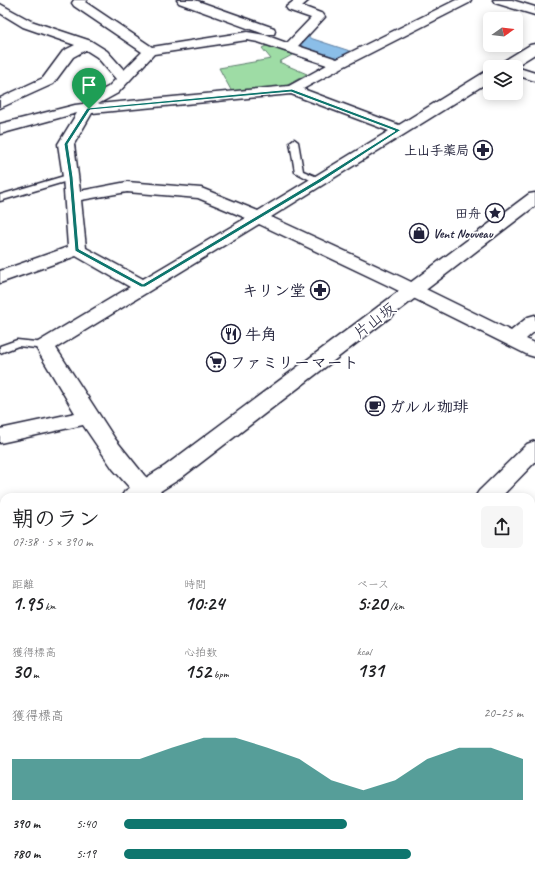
<!DOCTYPE html>
<html lang="ja">
<head>
<meta charset="utf-8">
<style>
	body { margin:0; font-family:Caveat,"Klee One",sans-serif; background:#f6f6f6; color:#202124; height:100vh; display:flex; flex-direction:column; font-size:15px; white-space:nowrap }
	* { box-sizing:border-box; margin:0 }
	p { font-size:13px; color:#757577 }
	.icon { flex:none; width:22px; height:22px; fill:none; stroke:currentColor; stroke-width:2; stroke-linecap:round; stroke-linejoin:round }
	.map { position:relative; flex:1; overflow:hidden }
	.details { position:absolute; left:0px; top:493px; width:535px; height:384px; display:flex; flex-direction:column; background:#fff; border-radius:12px 12px 0 0; box-shadow:0 2px 10px #0003 }
	.details>* { flex:none }
	.needle { width:26px; rotate:76deg }
	.fabs { position:absolute; left:483px; top:12px; display:grid; gap:8px }
	.fabs a { display:grid; place-items:center; width:40px; height:40px; border-radius:6px; background:#fff; box-shadow:0 2px 10px #0003; font-size:20px }
	.pin { position:absolute; display:grid; place-items:center; width:34px; height:34px; color:#fff; margin:-41px -17px; border-radius:50% 50% 50% 0; rotate:-45deg; box-shadow:0 0 4px #0007 }
	.pin .icon { rotate:45deg }
	.round { display:grid; place-items:center; flex:none; width:42px; height:42px; border-radius:6px; background:#f6f6f6 }
	.head { display:flex; align-items:center; justify-content:space-between; height:68px; padding:0 12px }
	h1 { font-size:22px; font-weight:700; line-height:30px }
	.stats { display:grid; grid-template-columns:repeat(3,1fr); gap:6px; height:68px; padding:4px 12px }
	.stats div { display:grid; align-content:center }
	.stats b { font-size:20px; font-weight:700 }
	.stats small { font-size:11px; font-weight:400 }
	.stats p { font-size:11px }
	.chart { height:112px; padding:8px 12px }
	.chart p { display:flex; justify-content:space-between }
	.chart svg { width:100%; height:72px; margin-top:4px; fill:#0f766e; opacity:.7 }
	ul { padding:0 12px; list-style:none; font-size:13px }
	li { display:grid; grid-template-columns:64px 48px 1fr; align-items:center; height:30px }
	li i { height:10px; border-radius:5px; background:#0f766e }
	.map>svg:first-child { display:block }
	.green { fill:#9edca5; stroke:#607f70 }
	.water { fill:#8bbee8; stroke:#6180a3 }
	.lines { fill:none; stroke-linecap:round; stroke-linejoin:round }
	.lane-casing { stroke:#22223b; stroke-width:3 }
	.street-casing { stroke:#22223b; stroke-width:3 }
	.secondary-casing { stroke:#22223b; stroke-width:3 }
	.lane { fill:#fff; fill-rule:evenodd }
	.street { fill:#fff; fill-rule:evenodd }
	.secondary { fill:#fff; fill-rule:evenodd }
	.route { fill:#0f766e; stroke:#fff; fill-rule:evenodd }
	.labels { text-anchor:middle; stroke-width:3.5; stroke-linejoin:round; paint-order:stroke }
	.far-poi-label { font-size:13px; font-weight:bold; fill:#22223b; stroke:#fff; text-anchor:end }
	.poi-label { font-size:16px; font-weight:bold; fill:#22223b; stroke:#fff; text-anchor:start }
	.street-label { font-size:16px; fill:#22223b; stroke:#fff }
</style>
</head>
<body>
<div class="map">
<svg width="535" height="877" viewBox="0 0 535 877">
	<rect width="100%" height="100%" fill="#fff"/>
	<filter id="ink" filterUnits="userSpaceOnUse"><feTurbulence type="fractalNoise" baseFrequency=".025" numOctaves="2"/><feDisplacementMap in="SourceGraphic" scale="8" xChannelSelector="R" yChannelSelector="G"/><feConvolveMatrix kernelMatrix="1 2 1 2 8 2 1 2 1" color-interpolation-filters="sRGB"/></filter>
	<g filter="url(#ink)">
		<!-- green -->
		<polygon class="green" points="268,45 294,54 279,62 307,74 284,87 232,92 219,68 271,59 262,48"/>
		<!-- water -->
		<polygon class="water" points="307,37 353,52 342,58 333,58 303,48 300,44"/>
		<g class="lines">
			<defs>
				<g id="lane">
					<polygon points="294,139 298,142 303,171 322,179 323,181 322,183 316,183 295,172 290,142"/>
					<polygon points="71,174 74,175 75,177 74,179 0,201 0,195"/>
					<polygon points="17,340 45,343 50,346 45,349 18,346 0,353 0,346"/>
				</g>
				<g id="street">
					<path d="M 74,0 L 87,0 L 85,2 L 152,47 L 247,32 L 265,35 L 287,43 L 311,18 L 288,10 L 286,7 L 295,0 L 309,0 L 302,6 L 323,14 L 325,17 L 298,46 L 337,59 L 456,0 L 471,0 L 469,3 L 343,67 L 303,89 L 399,125 L 485,72 L 490,71 L 490,81 L 271,217 L 401,277 L 511,331 L 528,317 L 535,315 L 535,331 L 526,339 L 535,343 L 535,357 L 528,355 L 387,285 L 259,224 L 56,348 L 115,439 L 144,475 L 160,491 L 164,497 L 138,497 L 113,469 L 83,425 L 0,443 L 0,429 L 75,413 L 35,346 L 38,342 L 130,287 L 76,256 L 0,283 L 0,271 L 68,247 L 63,177 L 58,144 L 77,113 L 0,134 L 0,124 L 75,105 L 83,104 L 88,97 L 108,87 L 116,79 L 97,57 L 86,50 L 73,57 L 53,84 L 0,108 L 0,98 L 43,78 L 63,51 L 75,45 L 23,27 L 0,13 L 0,4 L 31,21 L 91,41 L 107,51 L 124,70 L 142,52 L 74,6 L 72,3 ZM 247,40 L 258,42 L 327,65 L 289,86 L 98,104 L 118,93 L 154,54 ZM 291,94 L 389,131 L 258,211 L 201,188 L 127,182 L 80,191 L 74,144 L 92,113 ZM 127,192 L 198,198 L 246,218 L 143,279 L 86,248 L 81,200 Z"/>
					<polygon points="177,0 195,0 274,28 275,31 274,34 264,34 179,3"/>
					<polygon points="493,0 512,0 535,7 535,15 495,3"/>
					<polygon points="535,44 535,54 514,67 497,67 499,64 530,45"/>
					<polygon points="515,67 516,67 535,73 535,81 516,75"/>
					<polygon points="531,743 535,744 535,772 531,771"/>
					<polygon points="535,853 535,877 511,877 513,873 531,873 531,855"/>
				</g>
				<g id="secondary">
					<polygon points="535,193 535,206 181,478 151,497 121,497 125,491 165,466 529,194"/>
					<polygon points="535,441 535,462 501,497 475,497 479,491 527,444"/>
					<polygon points="4,553 4,573 0,575 0,555"/>
					<polygon points="16,873 51,873 49,877 14,877"/>
				</g>
			</defs>
			<!-- lane casing -->
			<use href="#lane" class="lane-casing"/>
			<!-- street casing -->
			<use href="#street" class="street-casing"/>
			<!-- secondary casing -->
			<use href="#secondary" class="secondary-casing"/>
			<!-- lane -->
			<use href="#lane" class="lane"/>
			<!-- street -->
			<use href="#street" class="street"/>
			<!-- secondary -->
			<use href="#secondary" class="secondary"/>
		</g>
	</g>
	<!-- route -->
	<path class="route" d="M 292,89 L 401,130 L 321,182 L 145,287 L 141,287 L 75,251 L 69,177 L 64,144 L 87,108 ZM 291,92 L 395,131 L 317,180 L 143,284 L 79,249 L 73,177 L 68,144 L 90,110 Z"/>
	<!-- icons -->
	<defs>
		<symbol id="pharmacy-ring" viewBox="-11 -11 22 22"><circle r="9.5" fill="#fff" stroke="#22223b" stroke-width="1.5"/><path d="M-2-6h4v4h4v4h-4v4h-4v-4h-4v-4h4Z" fill="#22223b"/></symbol>
		<symbol id="sight-ring" viewBox="-11 -11 22 22"><circle r="9.5" fill="#fff" stroke="#22223b" stroke-width="1.5"/><path d="M0-6L1.8-2.2L6-1.7L2.9 1.2L3.7 5.4L0 3.3L-3.7 5.4L-2.9 1.2L-6-1.7L-1.8-2.2Z" fill="#22223b"/></symbol>
		<symbol id="shop-ring" viewBox="-11 -11 22 22"><circle r="9.5" fill="#fff" stroke="#22223b" stroke-width="1.5"/><path d="M-5-2.5h2.3a2.7 3.5 0 0 1 5.4 0H5L5.5 6h-11ZM-1.5-2.5h3a1.5 2.3 0 0 0-3 0Z" fill="#22223b"/></symbol>
		<symbol id="restaurant-ring" viewBox="-11 -11 22 22"><circle r="9.5" fill="#fff" stroke="#22223b" stroke-width="1.5"/><path d="M-5-6h1v4h1v-4h1v4h1v-4h1v5L-1.5 .5V6h-2V.5L-5-1ZM5-6V6H3V1.5H1.5Q1.5-4 5-6Z" fill="#22223b"/></symbol>
		<symbol id="supermarket-ring" viewBox="-11 -11 22 22"><circle r="9.5" fill="#fff" stroke="#22223b" stroke-width="1.5"/><path d="M-6-5.5h2.5l.6 2H6L4.5 2H-2.5L-4.4-4H-6ZM-1.5 3.2a1.3 1.3 0 1 0 .1 0ZM3 3.2a1.3 1.3 0 1 0 .1 0Z" fill="#22223b"/></symbol>
		<symbol id="cafe-ring" viewBox="-11 -11 22 22"><circle r="9.5" fill="#fff" stroke="#22223b" stroke-width="1.5"/><path d="M-5.5-4.5H6V0H3Q3 3.5 0 3.5H-2.5Q-5.5 3.5-5.5 0ZM3-3.2v2h1.7v-2ZM-6 4.5H4V6H-6Z" fill="#22223b"/></symbol>
	</defs>
	<g fill-rule="evenodd">
		<use href="#pharmacy-ring" x="472" y="139" width="22" height="22"/>
		<use href="#sight-ring" x="484" y="202" width="22" height="22"/>
		<use href="#shop-ring" x="408" y="222" width="22" height="22"/>
		<use href="#pharmacy-ring" x="309" y="279" width="22" height="22"/>
		<use href="#restaurant-ring" x="220" y="323" width="22" height="22"/>
		<use href="#supermarket-ring" x="205" y="351" width="22" height="22"/>
		<use href="#cafe-ring" x="364" y="395" width="22" height="22"/>
	</g>
	<g class="labels">
		<!-- far-poi labels -->
		<g class="far-poi-label">
			<text x="469" y="155">上山手薬局</text>
			<text x="481" y="218">田舟</text>
			<text x="433" y="238" text-anchor="start">Vent Nouveau</text>
		</g>
		<!-- poi labels -->
		<g class="poi-label">
			<text x="306" y="296" text-anchor="end">キリン堂</text>
			<text x="245" y="340">牛角</text>
			<text x="230" y="368">ファミリーマート</text>
			<text x="389" y="412">ガルル珈琲</text>
		</g>
		<!-- street labels -->
		<g class="street-label">
			<text transform="translate(374 320) rotate(-37)" y="6">片山坂</text>
		</g>
	</g>
</svg>
<div class="fabs">
<a><svg class="needle" viewBox="-14 -14 28 28"><path d="M0-13l5 13h-10z" fill="#e53935"/><path d="M0 13l5-13h-10z" fill="#757577"/></svg></a>
<a><svg class="icon" aria-label="layers" viewBox="0 0 24 24"><path d="M12 4l9 5-9 5-9-5zM3 14l9 5 9-5"/></svg></a>
</div>
<div class="pin" style="left:89px;top:109px;background:#1e9e55"><svg class="icon" aria-label="arrive" viewBox="0 0 24 24"><path d="M6 21V4h12l-3 4 3 4H6"/></svg></div>
<section class="details">
<div class="head"><div><h1>朝のラン</h1><p>07:38 · 5 × 390 m</p></div><a class="round"><svg class="icon" aria-label="share" viewBox="0 0 24 24"><path d="M12 15V3M7 8l5-5 5 5M5 13v7h14v-7"/></svg></a></div>
<div class="stats">
<div><p>距離</p><b>1.95<small> km</small></b></div>
<div><p>時間</p><b>10:24</b></div>
<div><p>ペース</p><b>5:20<small> /km</small></b></div>
</div>
<div class="stats">
<div><p>獲得標高</p><b>30<small> m</small></b></div>
<div><p>心拍数</p><b>152<small> bpm</small></b></div>
<div><p>kcal</p><b>131</b></div>
</div>
<div class="chart"><p><span>獲得標高</span>20–25 m</p>
<svg viewBox="0 0 160 44" preserveAspectRatio="none"><path d="M0 44V19L10 19L20 19L30 19L40 19L50 12L60 6L70 6L80 12L90 19L100 32L110 38L120 32L130 19L140 12L150 12L160 19V44z"/></svg>
</div>
<ul>
<li><b>390 m</b>5:40<i style="width:56%"></i></li>
<li><b>780 m</b>5:19<i style="width:72%"></i></li>
</ul>
</section>
</div>
</body>
</html>
